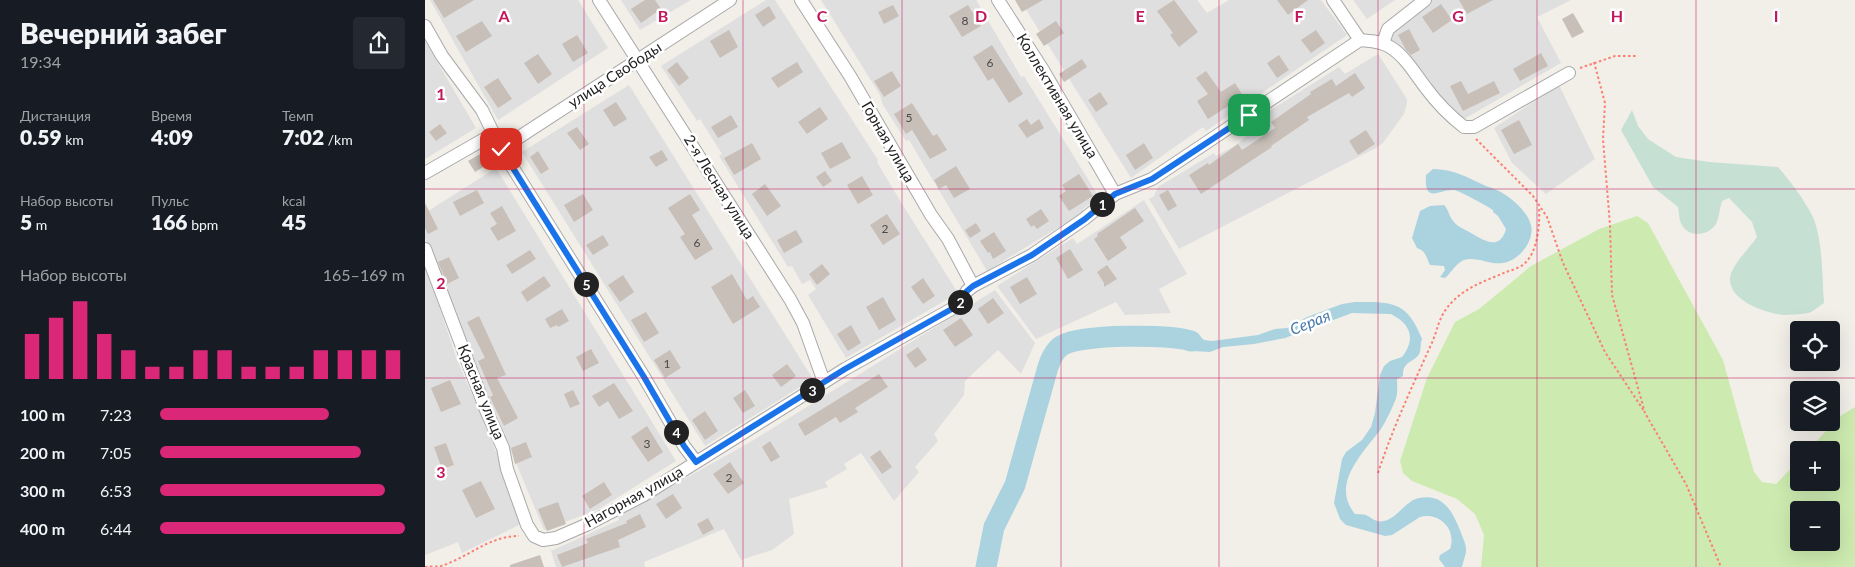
<!DOCTYPE html>
<html lang="ru">
<head>
<meta charset="utf-8">
<style>
	body { margin:0; font-family:Lato,sans-serif; background:#242831; color:#f1f3f6; height:100vh; display:flex; flex-direction:column; font-size:19px; white-space:nowrap }
	* { box-sizing:border-box; margin:0 }
	p { font-size:16px; color:#9ea1a6 }
	.icon { flex:none; width:28px; height:28px; fill:none; stroke:currentColor; stroke-width:2; stroke-linecap:round; stroke-linejoin:round }
	.map { position:relative; flex:1; overflow:hidden }
	.drawer { display:flex; flex-direction:column; background:#171b24; width:425px }
	.drawer>* { flex:none }
	.buttons { position:absolute; left:1365px; top:321px; display:grid; gap:10px }
	.buttons a { display:grid; place-items:center; width:50px; height:50px; border-radius:5px; background:#171b24; box-shadow:0 5px 20px #0002; font-size:25px }
	.pin { position:absolute; display:grid; place-items:center; width:42px; height:42px; color:#fff; margin:-21px; border-radius:10px; box-shadow:0 2px 8px #0006 }
	.km { position:absolute; width:25px; height:25px; margin:-12px; border-radius:50%; background:#222; color:#fff; font-size:14px; line-height:25px; text-align:center }
	.round { display:grid; place-items:center; flex:none; width:52px; height:52px; border-radius:5px; background:#242831 }
	.headline { display:flex; align-items:center; justify-content:space-between; height:85px; padding:0 20px }
	h1 { font-size:28px; font-weight:800; line-height:38px }
	.stats { display:grid; grid-template-columns:repeat(3,1fr); gap:8px; height:85px; padding:5px 20px }
	.stats div { display:grid; align-content:center }
	.stats b { font-size:21px; font-weight:800 }
	.stats small { font-size:14px; font-weight:400 }
	.stats p { font-size:14px }
	.chart { height:140px; padding:10px 20px }
	.chart p { display:flex; justify-content:space-between }
	.chart svg { width:100%; height:90px; margin-top:5px; stroke:#db2777; stroke-width:6 }
	ul { padding:0 20px; list-style:none; font-size:16px }
	li { display:grid; grid-template-columns:80px 60px 1fr; align-items:center; height:38px }
	li i { height:12px; border-radius:6px; background:#db2777 }
	main { display:flex; flex:1; min-height:0 }
	.map>svg:first-child { display:block }
	.residential { fill:#e0dfdf }
	.grass { fill:#cdebb0; fill-rule:evenodd }
	.wetland { fill:#c6e0d4 }
	.water { fill:#aad3df }
	.lines { fill:none; stroke-linecap:round; stroke-linejoin:round }
	.river { stroke:#aad3df; stroke-width:21 }
	.building { fill:#c7bfb8 }
	.minor-casing { stroke:#a9a9a9; stroke-width:14 }
	.path { stroke:#fa8072; stroke-width:2; stroke-dasharray:2.5 2.5; stroke-linecap:butt }
	.minor { stroke:#fff; stroke-width:12 }
	.route-casing { stroke:#fff; stroke-width:10 }
	.route { stroke:#1a73e8; stroke-width:6 }
	.grid { fill:none; stroke:#c2185b; stroke-width:1; stroke-opacity:0.55 }
	.labels { text-anchor:middle; stroke-width:5; stroke-linejoin:round; paint-order:stroke }
	.number-label { font-size:12px; fill:#4b4948 }
	.street-label { font-size:15px; fill:#222; stroke:#fff }
	.water-label { font-size:16px; font-style:italic; fill:#4a7aab; stroke:#fff }
	.grid-label { font-size:16px; text-anchor:middle; font-weight:bold; fill:#c2185b; stroke:#fff; stroke-width:5; stroke-linejoin:round; paint-order:stroke }
</style>
</head>
<body>
<main>
<section class="drawer">
<div class="headline"><div><h1>Вечерний забег</h1><p>19:34</p></div><a class="round"><svg class="icon" aria-label="share" viewBox="0 0 24 24"><path d="M12 15V3M7 8l5-5 5 5M5 13v7h14v-7"/></svg></a></div>
<div class="stats">
<div><p>Дистанция</p><b>0.59<small> km</small></b></div>
<div><p>Время</p><b>4:09</b></div>
<div><p>Темп</p><b>7:02<small> /km</small></b></div>
</div>
<div class="stats">
<div><p>Набор высоты</p><b>5<small> m</small></b></div>
<div><p>Пульс</p><b>166<small> bpm</small></b></div>
<div><p>kcal</p><b>45</b></div>
</div>
<div class="chart"><p><span>Набор высоты</span>165–169 m</p>
<svg viewBox="0 0 160 44" preserveAspectRatio="none"><path d="M5 44V22M15 44V14M25 44V6M35 44V22M45 44V30M55 44V38M65 44V38M75 44V30M85 44V30M95 44V38M105 44V38M115 44V38M125 44V30M135 44V30M145 44V30M155 44V30"/></svg>
</div>
<ul>
<li><b>100 m</b>7:23<i style="width:69%"></i></li>
<li><b>200 m</b>7:05<i style="width:82%"></i></li>
<li><b>300 m</b>6:53<i style="width:92%"></i></li>
<li><b>400 m</b>6:44<i style="width:100%"></i></li>
</ul>
</section>
<div class="map">
<svg width="1430" height="567" viewBox="0 0 1430 567">
	<rect width="100%" height="100%" fill="#f2efe9"/>
	<!-- residential -->
	<g class="residential">
		<polygon points="5,0 153,0 183,48 73,120"/>
		<polygon points="196,0 266,0 215,30"/>
		<polygon points="341,0 350,0 453,160 452,162 474,199 533,293 421,358 383,295 391,289 385,280 377,284 367,266 363,267 294,156 297,154 275,119 272,121 236,66"/>
		<polygon points="396,0 551,0 596,77 599,76 674,197 658,209 659,212 562,271 484,140 481,141 458,105 455,95"/>
		<polygon points="595,0 772,0 782,13 804,0 896,0 922,35 781,131 778,127 706,178"/>
		<polygon points="928,0 970,0 942,19"/>
		<polygon points="1006,0 1146,0 1112,17 1136,63 1039,119 1033,116 1001,79 963,40 979,21"/>
		<polygon points="0,41 51,128 0,159"/>
		<polygon points="953,54 982,99 982,103 979,114 958,143 949,149 754,249 724,199 729,196 733,187 789,153 791,156 813,144 821,136 817,128 914,67 920,74"/>
		<polygon points="204,85 388,379 280,446 97,152"/>
		<polygon points="1134,85 1170,159 1121,194 1087,163 1069,128"/>
		<polygon points="71,168 251,461 174,509 119,530 8,264 0,237 0,213"/>
		<polygon points="719,200 762,274 734,289 746,313 700,315 691,302 611,339 572,286 648,238 652,244"/>
		<polygon points="0,264 32,360 64,432 96,524 37,553 33,542 0,555"/>
		<polygon points="570,290 610,343 596,374 573,350 540,381 539,395 509,434 513,441 490,467 494,472 469,501 436,453 419,464 422,469 400,482 403,487 364,499 369,534 347,550 316,560 299,529 219,562 220,567 131,567 126,551 194,520 193,516 327,441"/>
	</g>
	<!-- grass -->
	<path class="grass" d="M 1212,216 L 1223,223 L 1298,360 L 1329,472 L 1337,482 L 1351,484 L 1374,460 L 1374,482 L 1406,482 L 1406,450 L 1383,450 L 1415,416 L 1430,407 L 1430,567 L 1056,567 L 1059,535 L 1050,514 L 1032,499 L 987,481 L 978,473 L 975,461 L 1002,378 L 1030,322 L 1054,309 L 1106,266 L 1174,229 ZM 1374,510 L 1406,510 L 1406,542 L 1374,542 Z"/>
	<!-- wetland -->
	<path class="wetland" d="M 1207,110 L 1213,126 L 1223,139 L 1251,157 L 1284,162 L 1353,167 C 1366,182 1378,198 1387,215 C 1398,238 1397,277 1399,303 C 1394,306 1388,312 1383,313 C 1376,314 1366,315 1359,315 C 1342,314 1304,301 1305,279 C 1306,265 1324,249 1332,237 L 1327,222 L 1304,198 L 1297,201 C 1295,207 1294,218 1291,224 C 1283,237 1262,238 1256,223 C 1254,219 1254,212 1253,207 L 1228,187 L 1196,130 Z"/>
	<!-- water -->
	<g class="water">
		<path d="M 1008,169 C 1029,169 1043,178 1061,186 C 1067,188 1073,190 1079,194 C 1089,200 1103,213 1106,225 C 1110,241 1093,262 1077,263 C 1065,265 1051,256 1039,260 C 1031,263 1026,273 1020,278 L 1015,277 L 1020,270 L 1019,266 L 1005,265 C 1001,257 1001,251 992,248 L 987,238 L 995,211 L 1005,206 L 1019,205 C 1024,210 1024,217 1029,222 C 1033,227 1041,230 1046,233 C 1061,242 1075,250 1081,229 L 1073,216 L 1068,212 L 1068,210 C 1062,206 1035,191 1029,190 C 1014,189 999,205 1001,175 Z"/>
		<path d="M 930,302 C 968,302 982,301 997,339 C 995,344 996,348 995,352 C 991,363 977,360 978,376 L 972,379 C 972,386 973,392 971,398 C 970,403 959,425 956,429 C 938,453 905,484 930,514 C 933,514 938,514 941,515 C 947,518 951,523 959,521 C 973,518 980,501 994,498 C 1018,493 1027,511 1035,530 C 1037,537 1042,544 1041,552 C 1040,557 1038,562 1037,567 L 1020,567 L 1014,559 L 1015,555 L 1025,549 C 1032,529 1014,512 995,517 L 967,535 L 960,536 L 921,525 L 915,519 L 909,503 L 917,459 L 921,452 L 937,440 L 946,427 L 950,413 L 955,375 L 959,366 L 965,361 L 977,357 C 991,339 986,324 966,314 L 927,313 L 860,338 L 829,344 L 798,347 L 785,352 L 767,351 L 761,345 L 755,344 L 738,344 L 737,334 L 773,334 L 779,340 L 787,341 L 833,335 L 850,329 L 862,328 L 882,317 L 917,304 Z"/>
	</g>
	<g class="lines">
		<!-- river -->
		<path class="river" d="M 561,567 L 569,527 L 590,485 L 623,367 C 626,358 630,349 638,345 C 657,334 745,334 766,341"/>
	</g>
	<!-- building -->
	<g class="building">
		<polygon points="8,0 49,0 19,18"/>
		<polygon points="220,0 230,0 236,9 216,23 206,9"/>
		<polygon points="590,0 618,0 597,12"/>
		<polygon points="749,0 773,32 754,47 745,35 748,33 732,11"/>
		<polygon points="852,0 883,0 863,15"/>
		<polygon points="1034,0 1068,0 1042,14"/>
		<polygon points="1016,4 1027,20 1008,33 997,17"/>
		<polygon points="468,5 474,16 459,24 453,12"/>
		<polygon points="543,5 556,26 537,37 524,16"/>
		<polygon points="344,6 351,18 338,27 330,15"/>
		<polygon points="1148,13 1159,32 1147,38 1137,19"/>
		<polygon points="57,21 67,36 41,52 31,36"/>
		<polygon points="631,21 639,33 619,46 611,34"/>
		<polygon points="984,29 995,50 986,55 981,50 973,35"/>
		<polygon points="304,30 313,47 295,58 285,41"/>
		<polygon points="891,30 900,43 886,53 876,40"/>
		<polygon points="152,35 163,53 148,62 137,44"/>
		<polygon points="567,45 598,94 584,103 568,78 563,81 548,57"/>
		<polygon points="1116,53 1123,66 1095,81 1088,69"/>
		<polygon points="113,54 127,74 113,84 99,63"/>
		<polygon points="854,55 864,70 852,78 842,63"/>
		<polygon points="657,59 662,67 639,82 634,74"/>
		<polygon points="252,62 264,78 254,86 242,70"/>
		<polygon points="372,62 378,72 353,88 346,78"/>
		<polygon points="467,71 476,86 459,97 449,81"/>
		<polygon points="781,71 796,92 810,83 820,99 809,106 808,103 783,119 772,101 783,94 771,78"/>
		<polygon points="930,73 940,88 927,97 924,93 882,117 884,120 846,146 847,147 776,194 764,175 783,163 784,165 813,144 817,150 850,128 846,122 886,94 885,92 907,79 911,86"/>
		<polygon points="73,78 87,99 73,108 59,87"/>
		<polygon points="1036,81 1043,94 1069,81 1075,93 1038,111 1025,86"/>
		<polygon points="675,92 683,104 671,112 663,100"/>
		<polygon points="191,102 202,119 189,127 178,110"/>
		<polygon points="487,103 508,136 512,134 522,150 505,159 487,130 481,134 469,114"/>
		<polygon points="395,107 403,119 382,134 373,122"/>
		<polygon points="306,115 313,127 293,138 286,127"/>
		<polygon points="602,119 606,125 614,119 619,128 602,138 593,125"/>
		<polygon points="1094,120 1107,145 1089,154 1076,130"/>
		<polygon points="15,124 22,133 11,141 4,132"/>
		<polygon points="152,127 164,144 155,150 142,133"/>
		<polygon points="941,130 950,144 933,155 924,141"/>
		<polygon points="417,142 426,158 405,169 396,153"/>
		<polygon points="327,143 336,159 309,175 299,158"/>
		<polygon points="719,143 728,158 710,170 701,155"/>
		<polygon points="237,150 243,160 231,167 224,157"/>
		<polygon points="113,151 124,169 116,174 105,157"/>
		<polygon points="57,153 63,164 50,172 43,161"/>
		<polygon points="531,166 545,189 529,198 521,185 514,189 509,180"/>
		<polygon points="400,171 407,181 398,187 391,177"/>
		<polygon points="654,174 668,196 644,211 634,196 641,191 637,185"/>
		<polygon points="437,176 448,195 433,204 422,185"/>
		<polygon points="340,184 356,206 342,216 327,194"/>
		<polygon points="52,190 59,203 35,216 28,202"/>
		<polygon points="743,190 752,206 743,211 734,195"/>
		<polygon points="158,194 168,210 149,222 139,205"/>
		<polygon points="265,194 275,210 267,215 288,249 270,260 255,237 260,234 243,208"/>
		<polygon points="0,203 13,229 3,234 0,228"/>
		<polygon points="77,206 91,231 73,241 65,228 72,224 65,213"/>
		<polygon points="710,208 719,221 695,237 702,248 683,261 669,239 673,236 672,234"/>
		<polygon points="616,209 624,221 612,229 609,225 606,227 601,219"/>
		<polygon points="462,214 475,234 458,245 445,225"/>
		<polygon points="551,223 556,231 545,238 540,230"/>
		<polygon points="371,230 378,242 359,253 352,240"/>
		<polygon points="569,232 581,251 568,259 565,252 563,253 555,241"/>
		<polygon points="178,235 184,245 168,255 161,245"/>
		<polygon points="645,249 658,270 643,279 631,258"/>
		<polygon points="105,250 111,259 87,274 81,265"/>
		<polygon points="24,257 34,278 22,284 13,262"/>
		<polygon points="397,264 405,274 392,285 384,274"/>
		<polygon points="682,265 692,279 679,287 679,283 672,272"/>
		<polygon points="307,274 322,300 328,296 335,307 308,324 286,287"/>
		<polygon points="198,275 209,292 195,302 183,285"/>
		<polygon points="119,276 126,286 102,302 96,292"/>
		<polygon points="602,277 612,294 595,304 585,287"/>
		<polygon points="498,278 510,296 498,304 486,287"/>
		<polygon points="458,297 471,320 454,330 441,307"/>
		<polygon points="568,298 579,313 563,324 553,309"/>
		<polygon points="137,309 144,321 133,327 132,325 125,328 120,319"/>
		<polygon points="221,312 234,333 219,342 206,320"/>
		<polygon points="54,316 81,375 72,378 93,418 79,426 68,404 65,397 68,395 53,361 60,358 42,322"/>
		<polygon points="536,318 548,335 530,347 518,330"/>
		<polygon points="426,325 436,343 423,351 412,334"/>
		<polygon points="493,347 502,360 490,368 481,355"/>
		<polygon points="166,349 174,363 158,371 151,357"/>
		<polygon points="245,350 256,368 240,378 229,360"/>
		<polygon points="362,364 371,376 356,387 347,375"/>
		<polygon points="454,374 463,387 430,408 433,412 415,423 411,417 380,436 373,424"/>
		<polygon points="25,380 36,404 16,412 6,388"/>
		<polygon points="189,383 208,411 194,419 183,401 174,407 167,396"/>
		<polygon points="148,390 155,404 145,408 139,394"/>
		<polygon points="320,390 330,406 318,413 308,398"/>
		<polygon points="280,411 293,431 280,440 267,420"/>
		<polygon points="222,426 238,452 223,462 206,437"/>
		<polygon points="345,441 355,457 346,462 337,447"/>
		<polygon points="101,442 107,457 90,464 86,448"/>
		<polygon points="21,443 29,465 17,469 9,447"/>
		<polygon points="455,450 467,467 457,474 445,457"/>
		<polygon points="305,462 319,483 303,494 288,474"/>
		<polygon points="56,481 70,509 51,518 37,490"/>
		<polygon points="179,482 187,495 165,509 157,496"/>
		<polygon points="248,494 257,508 241,519 231,504"/>
		<polygon points="133,502 141,524 122,531 113,509"/>
		<polygon points="215,514 221,527 193,540 195,547 137,567 132,555 163,543 161,539 202,523 201,521"/>
		<polygon points="283,518 289,529 278,535 272,524"/>
		<polygon points="115,555 119,567 85,567 85,565"/>
	</g>
	<g class="lines">
		<defs>
			<g id="minor">
				<polyline points="174,0 365,299 378,323 399,382"/>
				<polyline points="376,0 425,76 506,215 523,239 548,286"/>
				<polyline points="573,0 618,70 690,194"/>
				<path d="M 908,0 L 935,40 C 945,41 956,41 965,47 C 980,56 990,74 1001,88 C 1012,103 1025,116 1039,127 L 1049,127 L 1144,73"/>
				<polyline points="0,26 17,56 57,110 76,149 219,377 259,446 271,462"/>
				<polyline points="958,43 963,29 1000,0"/>
				<polyline points="76,149 305,0"/>
				<polyline points="0,173 68,134"/>
				<polyline points="0,249 61,410 78,448 82,469 102,525 109,536 118,540 131,538 161,525 219,495 420,369 532,306 542,291 548,286 607,255 659,219 690,194 727,179 935,40"/>
			</g>
		</defs>
		<!-- minor casing -->
		<use href="#minor" class="minor-casing"/>
		<!-- path -->
		<g class="path">
			<polyline points="1169,62 1180,103 1178,139 1185,225 1187,295 1220,413 1261,484 1296,567"/>
			<polyline points="1155,68 1190,56 1213,56"/>
			<polyline points="1051,139 1108,196 1122,217 1138,263 1180,352 1219,411"/>
			<path d="M 953,473 C 967,430 986,389 1005,347 C 1014,329 1012,317 1028,301 C 1043,286 1063,280 1081,272 C 1087,270 1094,268 1099,264 C 1113,252 1115,224 1114,207"/>
			<path d="M 0,567 C 5,566 11,567 16,566 C 44,557 64,536 94,536"/>
		</g>
		<!-- minor -->
		<use href="#minor" class="minor"/>
	</g>
	<g class="lines">
		<defs>
			<polyline id="route" points="76,149 219,377 259,446 271,462 420,369 532,306 542,291 548,286 607,255 660,219 690,194 727,179 824,115"/>
		</defs>
		<!-- route casing -->
		<use href="#route" class="route-casing"/>
		<!-- route -->
		<use href="#route" class="route"/>
	</g>
	<!-- grid -->
	<path class="grid" d="M 159,0 L 159,567M 318,0 L 318,567M 477,0 L 477,567M 636,0 L 636,567M 794,0 L 794,567M 953,0 L 953,567M 1112,0 L 1112,567M 1271,0 L 1271,567M 0,189 L 1430,189M 0,378 L 1430,378"/>
	<g class="labels">
		<!-- number labels -->
		<g class="number-label">
			<text x="540" y="25">8</text>
			<text x="565" y="67">6</text>
			<text x="484" y="122">5</text>
			<text x="460" y="233">2</text>
			<text x="272" y="247">6</text>
			<text x="242" y="368">1</text>
			<text x="222" y="448">3</text>
			<text x="304" y="482">2</text>
		</g>
		<!-- street labels -->
		<g class="street-label">
			<text transform="translate(190 75) rotate(-33)" y="5">улица Свободы</text>
			<text transform="translate(632 96) rotate(59)" y="5">Коллективная улица</text>
			<text transform="translate(463 142) rotate(60)" y="5">Горная улица</text>
			<text transform="translate(294 187) rotate(58)" y="5">2-я Лесная улица</text>
			<text transform="translate(56 392) rotate(68)" y="5">Красная улица</text>
			<text transform="translate(209 497) rotate(-29)" y="5">Нагорная улица</text>
		</g>
		<!-- water labels -->
		<g class="water-label">
			<text transform="translate(885 322) rotate(-22)" y="6">Серая</text>
		</g>
	</g>
	<g class="grid-label">
		<text x="79" y="22">A</text>
		<text x="238" y="22">B</text>
		<text x="397" y="22">C</text>
		<text x="556" y="22">D</text>
		<text x="715" y="22">E</text>
		<text x="874" y="22">F</text>
		<text x="1033" y="22">G</text>
		<text x="1192" y="22">H</text>
		<text x="1351" y="22">I</text>
		<text x="16" y="100">1</text>
		<text x="16" y="289">2</text>
		<text x="16" y="478">3</text>
	</g>
</svg>
<div class="buttons">
<a><svg class="icon" aria-label="locate" viewBox="0 0 24 24"><circle cx="12" cy="12" r="6"/><path d="M12 2v4M12 18v4M2 12h4M18 12h4"/></svg></a>
<a><svg class="icon" aria-label="layers" viewBox="0 0 24 24"><path d="M12 4l9 5-9 5-9-5zM3 14l9 5 9-5"/></svg></a>
<a>+</a>
<a>−</a>
</div>
<div class="pin" style="left:824px;top:115px;background:#1e9e55"><svg class="icon" aria-label="arrive" viewBox="0 0 24 24"><path d="M6 21V4h12l-3 4 3 4H6"/></svg></div>
<div class="pin" style="left:76px;top:149px;background:#d93025"><svg class="icon" aria-label="check" viewBox="0 0 24 24"><path d="M5 12l5 5 9-10"/></svg></div>
<b class="km" style="left:677px;top:204px">1</b>
<b class="km" style="left:535px;top:302px">2</b>
<b class="km" style="left:387px;top:390px">3</b>
<b class="km" style="left:251px;top:432px">4</b>
<b class="km" style="left:161px;top:284px">5</b>
</div>
</main>
</body>
</html>
